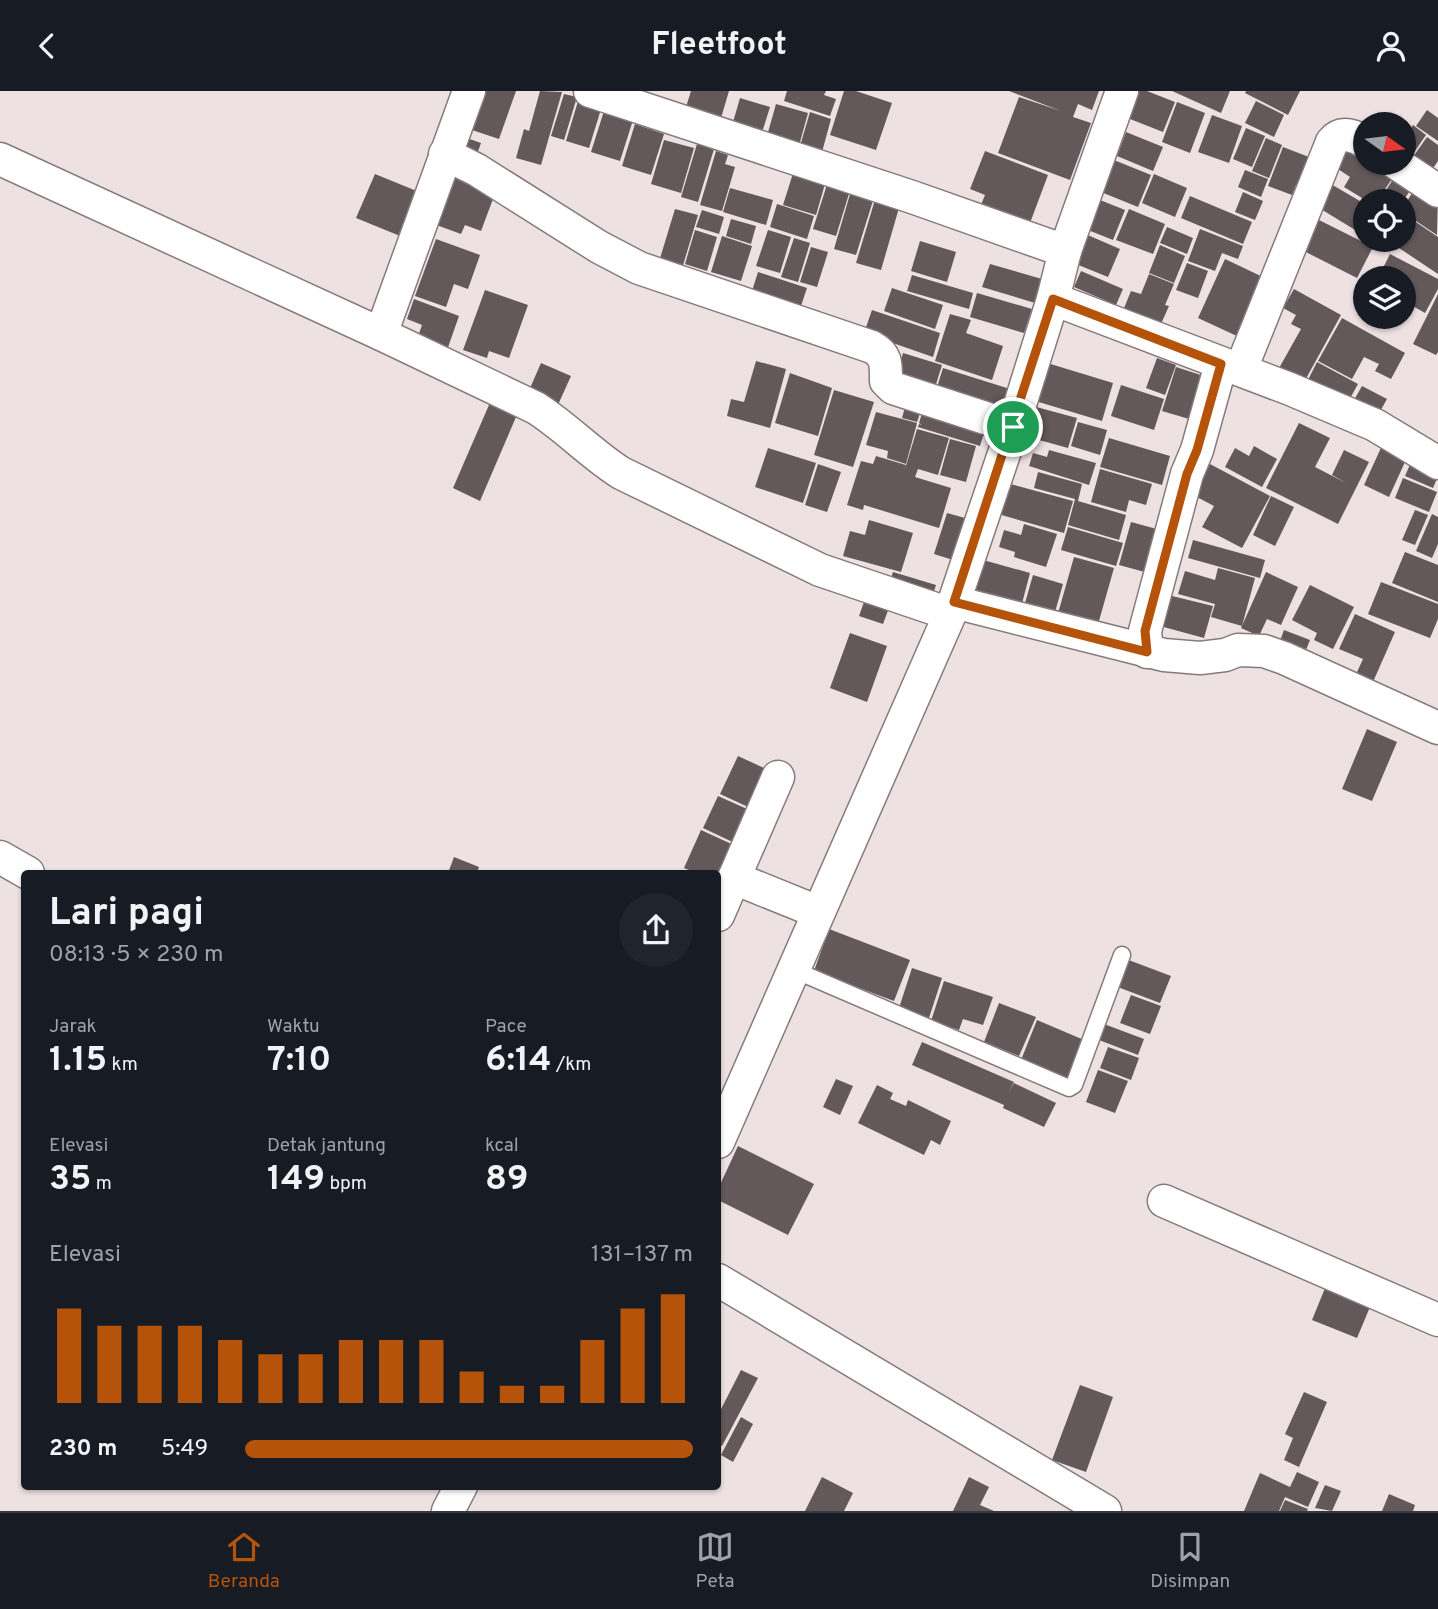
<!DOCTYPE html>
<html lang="id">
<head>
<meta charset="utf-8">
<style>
	body { margin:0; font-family:Overpass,sans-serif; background:#20242c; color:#f1f3f6; height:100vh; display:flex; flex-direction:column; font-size:26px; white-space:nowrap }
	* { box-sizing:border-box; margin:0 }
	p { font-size:23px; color:#9ea1a6 }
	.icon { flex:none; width:38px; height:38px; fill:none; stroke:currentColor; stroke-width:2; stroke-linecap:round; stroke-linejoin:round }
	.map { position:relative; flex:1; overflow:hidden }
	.side { position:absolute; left:21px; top:779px; width:700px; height:620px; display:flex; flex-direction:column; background:#171b24; border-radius:7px; box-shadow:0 2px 5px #0004 }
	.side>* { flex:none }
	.needle { width:46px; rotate:104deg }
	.fabs { position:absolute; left:1353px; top:21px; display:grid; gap:14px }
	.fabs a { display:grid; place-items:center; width:63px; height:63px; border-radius:50%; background:#171b24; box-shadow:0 2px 5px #0004; font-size:35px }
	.pin { position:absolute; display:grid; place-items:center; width:60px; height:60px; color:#fff; margin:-30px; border:4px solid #fff; border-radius:50%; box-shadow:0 2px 7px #0007 }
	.round { display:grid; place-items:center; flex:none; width:74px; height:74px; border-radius:37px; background:#20242c }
	.overview { display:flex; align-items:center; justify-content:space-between; height:119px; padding:0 28px }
	h1 { font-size:38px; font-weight:700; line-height:52px }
	.figures { display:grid; grid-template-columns:repeat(3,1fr); gap:10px; height:119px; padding:7px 28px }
	.figures div { display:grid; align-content:center }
	.figures b { font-size:35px; font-weight:700 }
	.figures small { font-size:19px; font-weight:400 }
	.figures p { font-size:19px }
	.chart { height:196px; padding:14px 28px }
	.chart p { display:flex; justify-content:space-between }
	.chart svg { width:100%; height:126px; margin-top:7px; stroke:#b45309; stroke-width:6 }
	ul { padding:0 28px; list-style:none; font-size:23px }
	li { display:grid; grid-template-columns:112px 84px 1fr; align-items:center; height:52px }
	li i { height:18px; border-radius:9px; background:#b45309 }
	header { display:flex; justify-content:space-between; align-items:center; height:91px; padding:0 28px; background:#171b24; font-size:32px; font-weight:700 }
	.menu { display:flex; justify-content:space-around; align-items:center; height:98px; border-top:2px solid #363941; background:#171b24; font-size:19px; color:#9ea1a6 }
	.menu a { display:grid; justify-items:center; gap:4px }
	.menu .active { color:#b45309 }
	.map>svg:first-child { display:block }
	.building { fill:#64595a }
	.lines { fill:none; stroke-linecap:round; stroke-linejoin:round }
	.lane-casing { stroke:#867a7c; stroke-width:19 }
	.street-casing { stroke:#867a7c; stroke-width:35 }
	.lane { stroke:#fff; stroke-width:16 }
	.street { stroke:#fff; stroke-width:32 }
	.route-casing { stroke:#fff; stroke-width:14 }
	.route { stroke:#b45309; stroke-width:9 }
</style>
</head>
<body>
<header><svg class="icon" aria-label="back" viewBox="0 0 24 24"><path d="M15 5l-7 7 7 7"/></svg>Fleetfoot<svg class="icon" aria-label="person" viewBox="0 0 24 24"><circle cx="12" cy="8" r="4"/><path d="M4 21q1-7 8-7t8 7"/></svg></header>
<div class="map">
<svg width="1438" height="1420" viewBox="0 0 1438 1420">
	<rect width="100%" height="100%" fill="#eee1e2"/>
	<!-- building -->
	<g class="building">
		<polygon points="480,0 516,0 499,48 466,37"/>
		<polygon points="540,0 562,1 541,74 516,67 524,38 529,40"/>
		<polygon points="691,0 729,0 721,27 686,16"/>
		<polygon points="787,0 826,0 824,4 836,8 830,25 784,10"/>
		<polygon points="844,0 856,0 892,12 876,59 830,44"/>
		<polygon points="1009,0 1099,0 1092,19 1078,13 1073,26 1091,32 1070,89 998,62 1019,6 1061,20"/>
		<polygon points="1135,0 1147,0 1175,11 1163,41 1125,26"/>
		<polygon points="1172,0 1230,0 1221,22"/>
		<polygon points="1246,0 1300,0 1288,24 1245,2"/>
		<polygon points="564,3 577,6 564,49 551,45"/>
		<polygon points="579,7 602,15 589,57 566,50"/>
		<polygon points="740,7 770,16 760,48 731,38"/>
		<polygon points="1256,10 1284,24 1274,46 1245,32"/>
		<polygon points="1177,11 1205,22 1190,62 1162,51"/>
		<polygon points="776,13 808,22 797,62 765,52"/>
		<polygon points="1427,19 1438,27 1438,50 1416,35"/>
		<polygon points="604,20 633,29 620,70 591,61"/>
		<polygon points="810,21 831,28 822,61 800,55"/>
		<polygon points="1212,24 1242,35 1229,72 1198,61"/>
		<polygon points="635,33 664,43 651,84 622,75"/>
		<polygon points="1413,34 1426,44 1404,76 1404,47"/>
		<polygon points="1246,37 1265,45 1252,76 1233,68"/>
		<polygon points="1126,41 1163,56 1153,80 1117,65"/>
		<polygon points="461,45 481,52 474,72 453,65"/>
		<polygon points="1427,46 1438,54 1438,70 1425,89 1406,76"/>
		<polygon points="1266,47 1282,54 1269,87 1252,80"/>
		<polygon points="664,49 694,57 681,102 651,93"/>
		<polygon points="697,53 714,58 698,111 681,106"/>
		<polygon points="1283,56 1322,71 1311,100 1296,94 1292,104 1268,95"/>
		<polygon points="1365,58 1365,72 1387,72 1398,79 1377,110 1367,110 1344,96 1350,86 1335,76 1337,59"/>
		<polygon points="716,60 728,64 725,73 735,76 722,120 700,114"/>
		<polygon points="985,60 1048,84 1027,140 978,121 985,104 970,98"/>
		<polygon points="1109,67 1151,84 1138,116 1096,99"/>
		<polygon points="452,75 496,100 481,140 465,134 461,143 431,132"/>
		<polygon points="795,76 827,86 816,124 783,114"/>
		<polygon points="1245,79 1268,88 1261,106 1238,96"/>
		<polygon points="1399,79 1416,91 1403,110 1379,110"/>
		<polygon points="375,83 424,103 405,147 356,127"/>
		<polygon points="1154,83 1187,97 1175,126 1142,112"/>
		<polygon points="829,87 852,93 836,145 813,138"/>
		<polygon points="1324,89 1365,113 1365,145 1311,112"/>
		<polygon points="1419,91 1438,103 1437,144 1404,122 1404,115"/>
		<polygon points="853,93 876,100 856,164 834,158"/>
		<polygon points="730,97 773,109 766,134 723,121"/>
		<polygon points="1243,101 1263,110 1255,129 1235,121"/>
		<polygon points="877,102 901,110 881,179 856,172"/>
		<polygon points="1190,105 1252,131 1243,153 1181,127"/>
		<polygon points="1095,107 1125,119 1113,149 1083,137"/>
		<polygon points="777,113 814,125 807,148 770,136"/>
		<polygon points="675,118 698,124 681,181 658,174"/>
		<polygon points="1129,118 1165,133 1153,163 1116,149"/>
		<polygon points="702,119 724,126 719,143 696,136"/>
		<polygon points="1404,123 1438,146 1438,183 1387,149 1404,149"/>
		<polygon points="1309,124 1373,156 1357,187 1294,155"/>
		<polygon points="731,128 756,135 751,153 726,145"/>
		<polygon points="1167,136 1193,147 1187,163 1160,152"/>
		<polygon points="1200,138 1243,155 1238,168 1222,162 1215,180 1188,170"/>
		<polygon points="695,139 717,146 707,180 685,173"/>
		<polygon points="768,139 791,146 780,182 756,175"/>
		<polygon points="1083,142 1120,158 1108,186 1071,171"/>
		<polygon points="722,145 752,155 741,190 711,181"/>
		<polygon points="794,147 810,152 798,191 781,186"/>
		<polygon points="436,148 480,164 468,198 454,193 446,216 415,205"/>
		<polygon points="920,150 956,161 947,191 911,180"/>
		<polygon points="1160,154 1185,165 1174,192 1149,182"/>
		<polygon points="811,156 828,161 817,196 800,191"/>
		<polygon points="1390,163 1438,188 1438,198 1425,222 1404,210 1404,187 1394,187 1381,181"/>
		<polygon points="1225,168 1267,188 1239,246 1198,227"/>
		<polygon points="1187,172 1208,180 1198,207 1176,199"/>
		<polygon points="990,173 1042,188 1035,212 982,196"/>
		<polygon points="1081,180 1123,198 1116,214 1074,196"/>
		<polygon points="758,181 807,197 798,224 751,203"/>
		<polygon points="1149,183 1174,193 1165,214 1169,215 1157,242 1120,227 1131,200 1141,203"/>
		<polygon points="912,184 973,202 969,218 907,200"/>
		<polygon points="1365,192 1365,212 1357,207"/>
		<polygon points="892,197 943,214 935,238 884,220"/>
		<polygon points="1294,198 1341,224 1303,293 1278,279 1301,238 1291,233 1296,224 1283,217"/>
		<polygon points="485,199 528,214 509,267 489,260 487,267 463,259"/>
		<polygon points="977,202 1032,218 1024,242 970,226"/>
		<polygon points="1438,203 1438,261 1436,264 1413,253"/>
		<polygon points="414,208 459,225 445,265 415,254 422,234 407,228"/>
		<polygon points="872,219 940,242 933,266 864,242"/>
		<polygon points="950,223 971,229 966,242 1003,255 992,289 935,270"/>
		<polygon points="1342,227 1405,262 1391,288 1375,280 1379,273 1364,266 1352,288 1318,270"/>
		<polygon points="903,262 942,274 933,303 895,291"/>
		<polygon points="1157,267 1176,274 1165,304 1146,297"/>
		<polygon points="756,270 786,278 770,337 727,325 731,308 744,311"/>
		<polygon points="1044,271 1113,292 1102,330 1032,309"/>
		<polygon points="1317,271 1358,293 1348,311 1308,289"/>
		<polygon points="541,272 571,285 557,316 527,304"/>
		<polygon points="1176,276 1210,287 1196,330 1162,320"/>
		<polygon points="943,277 1010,298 1000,327 934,306"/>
		<polygon points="790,282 832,297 818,345 775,332"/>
		<polygon points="1121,294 1164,308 1154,339 1111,325"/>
		<polygon points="1362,295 1387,308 1378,324 1353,311"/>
		<polygon points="834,299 874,311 853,376 814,364"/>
		<polygon points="492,307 519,319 480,410 453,397"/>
		<polygon points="907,309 923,314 917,331 902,327"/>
		<polygon points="1029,314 1077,327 1068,357 1021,344"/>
		<polygon points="924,316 986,335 980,355 918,336 919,333 922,334 919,332"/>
		<polygon points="876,321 917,332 906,373 887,367 888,360 866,354"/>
		<polygon points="1078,331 1107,339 1100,364 1071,355"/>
		<polygon points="1299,332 1330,347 1315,376 1346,392 1332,384 1344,359 1369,371 1338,433 1266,397"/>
		<polygon points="917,338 949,347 938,384 918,378 915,386 951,397 939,437 864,414 863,419 847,414 861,370 873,373 876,365 906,374 905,378"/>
		<polygon points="1109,347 1170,365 1162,394 1100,376"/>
		<polygon points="950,348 976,355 966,391 940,384"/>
		<polygon points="1385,348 1410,360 1389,406 1364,394"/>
		<polygon points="1254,355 1277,368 1262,396 1225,376 1235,357 1249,365"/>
		<polygon points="768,357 816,372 803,412 755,396"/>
		<polygon points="1049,359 1096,372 1089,394 1029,375 1033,362 1047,366"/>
		<polygon points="1412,369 1438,385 1433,397 1405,385"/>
		<polygon points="818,373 841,381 827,421 805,414"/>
		<polygon points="1210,373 1270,405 1242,457 1202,436 1214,415 1193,404"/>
		<polygon points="1100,378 1152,393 1146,414 1129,409 1126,421 1091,411"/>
		<polygon points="1038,381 1082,393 1078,410 1126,424 1119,449 1068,434 1075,408 1034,397"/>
		<polygon points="1403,387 1437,401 1429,421 1395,407"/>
		<polygon points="1007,392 1073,410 1064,442 998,423"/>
		<polygon points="1271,405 1294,416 1275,455 1253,444"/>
		<polygon points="1415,419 1428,424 1415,454 1402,449"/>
		<polygon points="947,422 965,427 953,469 934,463"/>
		<polygon points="1432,423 1438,426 1438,453 1432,467 1416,460"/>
		<polygon points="869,429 913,442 901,481 843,465 850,440 865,444"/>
		<polygon points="1131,431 1164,440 1152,483 1119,474"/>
		<polygon points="1024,433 1057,443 1046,476 1014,466 1015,461 999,456 1004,439 1021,444"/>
		<polygon points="1068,436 1123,452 1116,475 1061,459"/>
		<polygon points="1193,449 1265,469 1260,487 1188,467"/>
		<polygon points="1405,461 1438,474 1438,511 1392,492"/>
		<polygon points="1074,466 1114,477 1097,537 1057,526"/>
		<polygon points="976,467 1030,482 1020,520 966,505"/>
		<polygon points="1218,477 1255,487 1242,535 1211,526 1215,513 1178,503 1185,480 1215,489"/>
		<polygon points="893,481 936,494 930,513 887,499"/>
		<polygon points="1266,481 1298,496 1281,534 1267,528 1259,545 1241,537"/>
		<polygon points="1033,484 1063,493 1053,528 1023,519"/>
		<polygon points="1381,491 1438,513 1438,528 1430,547 1368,523"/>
		<polygon points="1310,494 1354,516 1333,558 1314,549 1317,542 1292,529"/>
		<polygon points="869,497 893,506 883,533 859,525"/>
		<polygon points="1168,504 1213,515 1204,547 1160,535"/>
		<polygon points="1355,523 1395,541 1369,600 1352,592 1363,568 1339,558"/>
		<polygon points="1284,539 1310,549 1302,569 1277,558"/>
		<polygon points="850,542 887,555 867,611 830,597"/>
		<polygon points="1367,638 1397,651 1372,710 1342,698"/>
		<polygon points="738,665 777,683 759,721 720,703"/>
		<polygon points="718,705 756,722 741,755 703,737"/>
		<polygon points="701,739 738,756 718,793 718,782 696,782 684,777"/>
		<polygon points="454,766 479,776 477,782 448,782"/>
		<polygon points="829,838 910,869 894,910 814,880"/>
		<polygon points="1126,868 1171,885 1160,912 1115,895"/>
		<polygon points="912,877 942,887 929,927 899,917"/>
		<polygon points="944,890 993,906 983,934 963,928 959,939 931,930"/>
		<polygon points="1131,904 1161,915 1150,943 1120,932"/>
		<polygon points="999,912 1036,926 1019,965 984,951"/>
		<polygon points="1037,929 1084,949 1067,989 1021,969"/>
		<polygon points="1104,933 1144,948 1138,964 1099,949"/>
		<polygon points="922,951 1014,991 1008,1003 1014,992 1056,1012 1044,1036 1003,1017 1004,1014 912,974"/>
		<polygon points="1108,956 1139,967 1131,989 1100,977"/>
		<polygon points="1098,979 1128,990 1115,1022 1086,1011"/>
		<polygon points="836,988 853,995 840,1024 823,1016"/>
		<polygon points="877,994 893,1002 890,1008 906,1015 908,1009 951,1030 940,1054 931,1049 924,1064 858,1032"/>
		<polygon points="738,1055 814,1093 788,1144 718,1109 718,1098"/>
		<polygon points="1330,1185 1375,1204 1357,1247 1312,1229"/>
		<polygon points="741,1279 758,1287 722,1355 718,1352 718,1324"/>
		<polygon points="1080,1294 1113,1306 1086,1381 1052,1369"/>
		<polygon points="1304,1301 1327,1311 1299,1376 1284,1369 1293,1347 1285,1343"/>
		<polygon points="741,1326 753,1333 733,1371 721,1364"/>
		<polygon points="1297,1381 1319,1391 1308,1416 1285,1406 1279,1420 1244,1420 1260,1382 1290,1396"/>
		<polygon points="822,1386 853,1402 844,1420 805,1420"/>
		<polygon points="969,1386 989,1396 980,1414 994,1420 953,1420"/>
		<polygon points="1325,1394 1341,1400 1332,1420 1315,1417"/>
		<polygon points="1389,1403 1415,1414 1413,1420 1382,1420"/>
		<polygon points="1285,1409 1308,1418 1307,1420 1280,1420"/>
	</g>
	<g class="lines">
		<defs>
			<polyline id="lane" points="792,878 1069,997 1074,994 1122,864"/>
			<g id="street">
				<polyline points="590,0 912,106 1065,160"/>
				<path d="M 445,63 L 477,79 L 599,156 L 639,177 L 872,256 C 887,264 886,274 886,290 L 893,297 L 1013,336"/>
				<path d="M 0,68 L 381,243 L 536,317 C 566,336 591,363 621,382 L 820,479 L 950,523"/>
				<polyline points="1396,72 1438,100"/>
				<polyline points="1053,208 1290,298 1375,334 1438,372"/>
				<polyline points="381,243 469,0"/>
				<path d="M 1241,278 L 1332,51 C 1341,40 1353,44 1365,51"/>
				<polyline points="954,511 1164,564 1200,567 1225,564 1238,559 1264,560 1284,567 1438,637"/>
				<polyline points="1147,561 1145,540 1187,383 1197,359 1221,273"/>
				<polyline points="0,766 28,782"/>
				<polyline points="734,787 818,821"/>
				<polyline points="718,824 778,686"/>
				<polyline points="718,1051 950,523 1013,336 1053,208 1065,160 1122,0"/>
				<polyline points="1164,1110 1438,1229"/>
				<polyline points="718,1189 1105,1420"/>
				<polyline points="448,1420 461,1395"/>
			</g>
		</defs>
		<!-- lane casing -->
		<use href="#lane" class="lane-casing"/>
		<!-- street casing -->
		<use href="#street" class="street-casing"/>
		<!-- lane -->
		<use href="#lane" class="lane"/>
		<!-- street -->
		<use href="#street" class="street"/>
	</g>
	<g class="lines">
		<defs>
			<polygon id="route" points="1053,208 1221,273 1197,359 1187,383 1145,540 1147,561 954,511"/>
		</defs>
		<!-- route casing -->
		<use href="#route" class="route-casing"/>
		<!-- route -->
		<use href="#route" class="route"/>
	</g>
</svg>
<div class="fabs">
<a><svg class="needle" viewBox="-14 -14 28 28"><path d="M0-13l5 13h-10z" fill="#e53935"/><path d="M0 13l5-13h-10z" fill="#9ea1a6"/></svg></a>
<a><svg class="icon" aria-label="locate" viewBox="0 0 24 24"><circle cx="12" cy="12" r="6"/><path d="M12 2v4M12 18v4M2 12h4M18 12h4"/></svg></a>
<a><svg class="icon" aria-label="layers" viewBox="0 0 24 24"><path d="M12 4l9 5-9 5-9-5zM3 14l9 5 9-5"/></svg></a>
</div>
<div class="pin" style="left:1013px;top:336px;background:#1e9e55"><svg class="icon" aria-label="arrive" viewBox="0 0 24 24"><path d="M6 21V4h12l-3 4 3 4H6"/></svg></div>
<section class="side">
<div class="overview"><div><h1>Lari pagi</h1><p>08:13 · 5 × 230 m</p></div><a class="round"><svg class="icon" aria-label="share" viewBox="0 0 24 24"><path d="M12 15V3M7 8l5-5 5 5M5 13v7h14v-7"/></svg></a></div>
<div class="figures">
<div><p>Jarak</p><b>1.15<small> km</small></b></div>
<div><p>Waktu</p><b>7:10</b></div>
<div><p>Pace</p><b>6:14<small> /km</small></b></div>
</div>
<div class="figures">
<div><p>Elevasi</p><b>35<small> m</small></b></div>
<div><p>Detak jantung</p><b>149<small> bpm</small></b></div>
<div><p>kcal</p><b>89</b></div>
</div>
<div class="chart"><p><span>Elevasi</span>131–137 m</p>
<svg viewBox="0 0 160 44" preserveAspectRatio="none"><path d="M5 44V11M15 44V17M25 44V17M35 44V17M45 44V22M55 44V27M65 44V27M75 44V22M85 44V22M95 44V22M105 44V33M115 44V38M125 44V38M135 44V22M145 44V11M155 44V6"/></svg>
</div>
<ul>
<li><b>230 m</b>5:49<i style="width:100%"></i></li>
</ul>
</section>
</div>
<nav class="menu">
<a class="active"><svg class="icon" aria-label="home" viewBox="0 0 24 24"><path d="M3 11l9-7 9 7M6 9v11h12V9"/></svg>Beranda</a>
<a><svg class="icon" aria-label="map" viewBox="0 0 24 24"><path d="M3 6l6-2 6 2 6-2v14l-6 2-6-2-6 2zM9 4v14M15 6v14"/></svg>Peta</a>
<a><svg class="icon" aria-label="saved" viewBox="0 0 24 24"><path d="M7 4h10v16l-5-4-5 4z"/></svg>Disimpan</a>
</nav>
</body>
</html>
